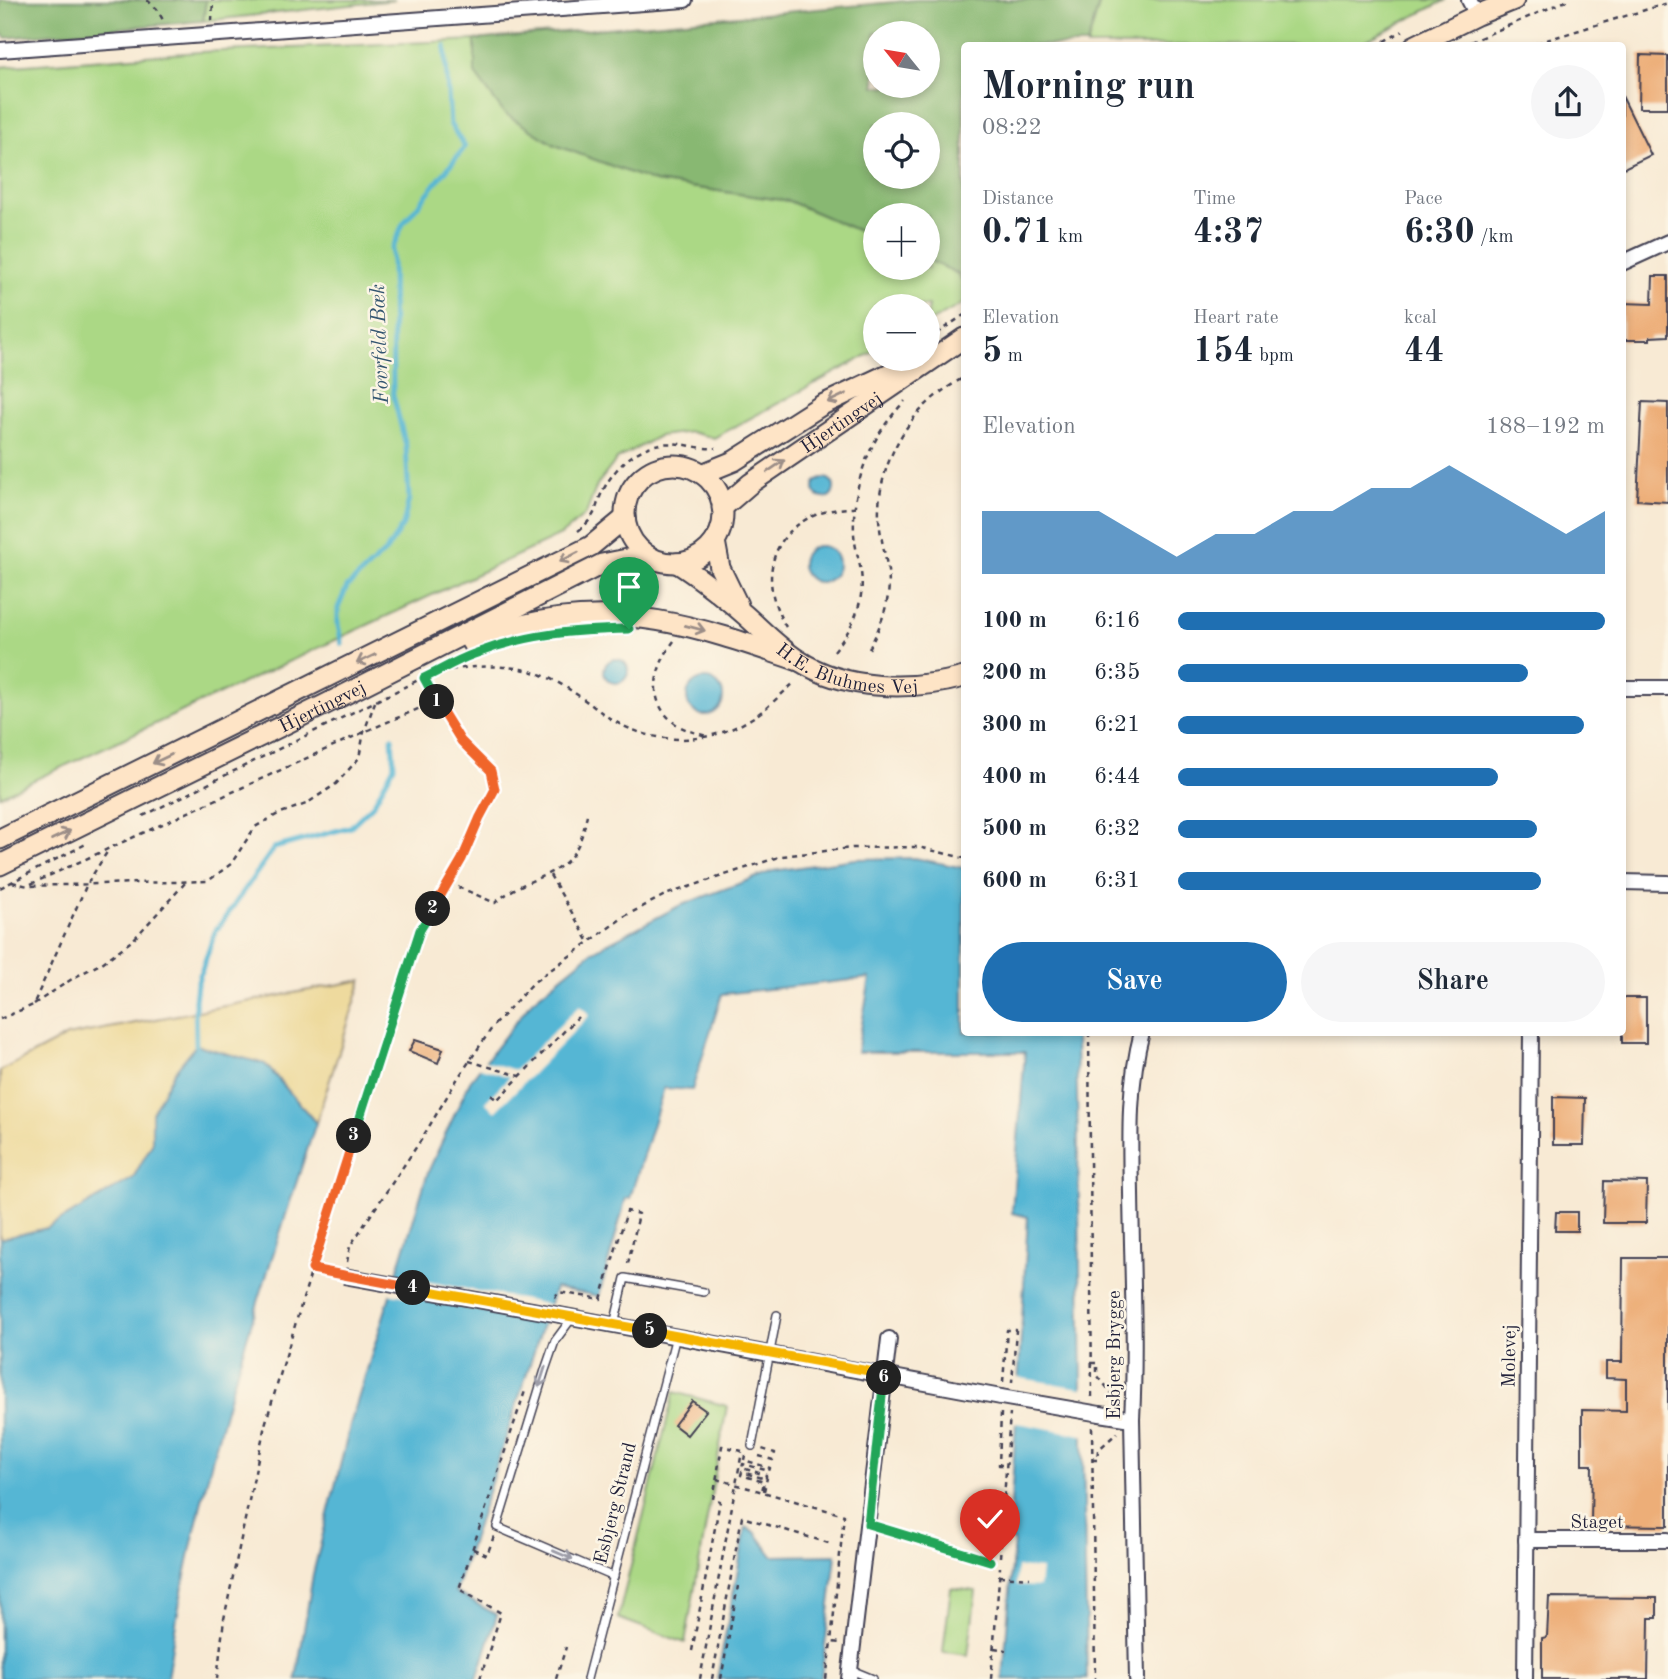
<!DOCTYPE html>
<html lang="en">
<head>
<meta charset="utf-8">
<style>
	body { margin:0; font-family:"Old Standard TT",serif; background:#f6f6f7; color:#1f2937; height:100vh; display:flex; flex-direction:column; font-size:26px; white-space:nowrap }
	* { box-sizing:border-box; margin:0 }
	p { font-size:23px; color:#747a83 }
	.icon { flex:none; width:38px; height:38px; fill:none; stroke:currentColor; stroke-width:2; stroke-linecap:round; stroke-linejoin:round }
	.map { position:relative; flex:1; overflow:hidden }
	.panel { position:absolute; left:961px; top:42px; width:665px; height:994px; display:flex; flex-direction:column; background:#fff; border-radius:7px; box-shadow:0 4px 10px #0003 }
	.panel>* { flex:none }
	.needle { width:46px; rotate:300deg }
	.tools { position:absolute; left:863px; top:21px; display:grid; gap:14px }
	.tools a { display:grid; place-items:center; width:77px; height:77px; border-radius:50%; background:#fff; box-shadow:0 4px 10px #0003; font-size:35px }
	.pin { position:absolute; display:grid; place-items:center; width:60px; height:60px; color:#fff; margin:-72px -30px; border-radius:50% 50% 50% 0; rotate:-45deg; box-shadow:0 0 7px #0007 }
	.pin .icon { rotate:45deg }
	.km { position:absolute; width:35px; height:35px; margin:-18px; border-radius:50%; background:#222; color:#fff; font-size:19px; line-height:35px; text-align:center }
	.round { display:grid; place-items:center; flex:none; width:74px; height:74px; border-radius:37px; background:#f6f6f7 }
	.overview { display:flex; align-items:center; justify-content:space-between; height:119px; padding:0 21px }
	h1 { font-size:38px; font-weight:600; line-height:52px }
	.figures { display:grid; grid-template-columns:repeat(3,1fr); gap:10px; height:119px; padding:7px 21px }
	.figures div { display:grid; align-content:center }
	.figures b { font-size:35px; font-weight:600 }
	.figures small { font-size:19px; font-weight:400 }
	.figures p { font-size:19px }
	.chart { height:196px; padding:14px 21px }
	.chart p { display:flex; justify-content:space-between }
	.chart svg { width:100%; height:126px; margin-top:7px; fill:#1f6fb2; opacity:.7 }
	.button { display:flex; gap:14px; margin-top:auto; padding:14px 21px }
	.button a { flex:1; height:80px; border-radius:42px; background:#1f6fb2; color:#fff; font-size:28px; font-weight:600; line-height:80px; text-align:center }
	.button a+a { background:#f6f6f7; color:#1f2937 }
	ul { padding:0 21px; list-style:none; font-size:23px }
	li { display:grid; grid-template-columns:112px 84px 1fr; align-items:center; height:52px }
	li i { height:18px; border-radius:9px; background:#1f6fb2 }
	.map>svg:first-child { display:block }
	.green { fill:#abd885; stroke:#667d60; stroke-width:2 }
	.forest { fill:#88b872; stroke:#556d56; stroke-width:2; fill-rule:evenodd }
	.sand { fill:#eeda9e; stroke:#887e6c; stroke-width:2 }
	.water { fill:#55b6d4; stroke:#3c6c88; stroke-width:2 }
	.pier { fill:#f8ead4 }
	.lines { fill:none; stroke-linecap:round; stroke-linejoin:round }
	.stream { stroke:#55b6d4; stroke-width:5 }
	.building { fill:#edae78 }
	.lane-casing { stroke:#424052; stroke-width:10 }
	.street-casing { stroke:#424052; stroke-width:18 }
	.secondary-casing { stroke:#424052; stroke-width:23 }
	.path { stroke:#424052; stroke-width:2.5; stroke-dasharray:5 5; stroke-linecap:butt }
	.lane { stroke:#fff; stroke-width:7 }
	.street { stroke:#fff; stroke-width:14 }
	.secondary { stroke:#fee4c6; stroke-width:19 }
	.street-bridge-casing { stroke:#424052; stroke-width:18; stroke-linecap:butt }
	.street-bridge { stroke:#fff; stroke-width:14 }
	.oneway { stroke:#9b8d87 }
	.oneway2 { stroke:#9c9ca7 }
	.split-1-casing { stroke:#fff; stroke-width:14 }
	.split-2-casing { stroke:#fff; stroke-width:14 }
	.split-3-casing { stroke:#fff; stroke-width:14 }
	.split-4-casing { stroke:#fff; stroke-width:14 }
	.split-5-casing { stroke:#fff; stroke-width:14 }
	.split-6-casing { stroke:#fff; stroke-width:14 }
	.split-7-casing { stroke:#fff; stroke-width:14 }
	.split-1 { stroke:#22a559; stroke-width:9 }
	.split-2 { stroke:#f0652b; stroke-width:9 }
	.split-3 { stroke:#22a559; stroke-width:9 }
	.split-4 { stroke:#f0652b; stroke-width:9 }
	.split-5 { stroke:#f5b400; stroke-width:9 }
	.split-6 { stroke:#f5b400; stroke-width:9 }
	.split-7 { stroke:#22a559; stroke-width:9 }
	.labels { text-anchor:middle; stroke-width:5; stroke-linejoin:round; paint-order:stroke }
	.street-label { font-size:19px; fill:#22223b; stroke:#fcf5e5 }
	.water-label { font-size:21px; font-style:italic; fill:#345671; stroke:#fcf5e5 }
</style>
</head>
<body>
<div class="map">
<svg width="1668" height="1679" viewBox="0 0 1668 1679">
	<rect width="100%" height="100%" fill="#fcf5e5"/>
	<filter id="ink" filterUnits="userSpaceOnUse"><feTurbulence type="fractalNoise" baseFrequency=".0143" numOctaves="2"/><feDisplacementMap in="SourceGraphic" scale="14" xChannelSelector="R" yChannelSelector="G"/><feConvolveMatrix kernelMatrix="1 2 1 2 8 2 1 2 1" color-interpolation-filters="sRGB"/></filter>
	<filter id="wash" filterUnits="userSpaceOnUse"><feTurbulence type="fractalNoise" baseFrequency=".00686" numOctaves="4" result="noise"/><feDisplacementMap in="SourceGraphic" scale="28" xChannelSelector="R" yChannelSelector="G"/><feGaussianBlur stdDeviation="1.57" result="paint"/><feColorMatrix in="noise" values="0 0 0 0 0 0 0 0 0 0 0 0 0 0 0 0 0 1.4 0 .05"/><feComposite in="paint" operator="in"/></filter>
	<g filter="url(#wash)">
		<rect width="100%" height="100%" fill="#f8ead4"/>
		<!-- green -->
		<g class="green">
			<polygon points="206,0 395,0 203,21"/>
			<polygon points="1095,0 1446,0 1357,45 1087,46 1099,5"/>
			<path d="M 475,40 L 475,74 L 655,182 L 789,201 L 875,238 L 875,268 L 928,268 L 928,260 C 956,272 964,270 964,303 L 928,323 L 928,306 L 875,306 L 875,351 L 714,438 L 691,432 L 659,436 L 617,459 L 597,485 L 586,514 L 561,535 L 0,796 L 0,67 L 199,52 Z"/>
			<polygon points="674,1392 727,1406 685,1643 618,1618"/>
			<polygon points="951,1588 976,1591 968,1655 943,1652"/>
		</g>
		<!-- forest -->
		<g class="forest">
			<polygon points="0,0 206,0 203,21 5,38 0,31"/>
			<path d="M 917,0 L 1095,0 L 1099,4 L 1087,45 L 964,46 L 964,282 L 957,273 L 928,260 L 928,215 L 875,215 L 875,238 L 789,201 L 655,182 L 555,145 L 504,113 L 475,74 L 475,40 ZM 875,33 L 928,33 L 928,86 L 875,86 ZM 875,124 L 928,124 L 928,177 L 875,177 Z"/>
		</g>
		<!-- sand -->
		<polygon class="sand" points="362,980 316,1123 265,1064 152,1113 152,1144 133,1178 47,1228 0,1239 0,1071 67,1036"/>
		<!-- water -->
		<g class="water">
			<circle cx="824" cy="488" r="10"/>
			<circle cx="820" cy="564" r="18"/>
			<circle cx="616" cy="671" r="12"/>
			<circle cx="705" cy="697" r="18"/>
			<polygon points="915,858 964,868 964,1032 1076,1033 1087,1679 1003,1679 1014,1541 1009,1539 1028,1217 1012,1213 1025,1052 857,1052 870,978 722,994 692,1090 664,1088 630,1198 626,1198 599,1296 555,1288 455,1592 497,1615 477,1679 296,1679 313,1574 351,1422 428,1172 470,1081 532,1001 593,951 679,906 773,871 855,859"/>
			<path d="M 196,1045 L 265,1064 L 316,1123 C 256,1305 194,1488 167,1679 L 0,1679 L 0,1239 L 47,1228 L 133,1178 L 152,1144 L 152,1113 L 174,1072 Z"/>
			<polygon points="746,1527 755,1532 773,1556 836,1555 821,1679 717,1679"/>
		</g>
		<!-- pier -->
		<g class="pier">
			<polygon points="580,1005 590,1015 495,1112 485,1102 509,1077 477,1067 482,1060 515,1070"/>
			<polygon points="393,1275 552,1305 547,1323 387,1293"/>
			<polygon points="1015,1377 1086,1389 1087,1436 1012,1422"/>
			<polygon points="1017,1567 1041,1569 1039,1587 1016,1586"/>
		</g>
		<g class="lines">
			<!-- stream -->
			<g class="stream">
				<polyline points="342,644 338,625 338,608 347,587 386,551 403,525 409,499 406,446 393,395 392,249 403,224 465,147 450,124 445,46"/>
				<polyline points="196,1045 195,1001 197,984 215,932 274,848 350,827 373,805 394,766 392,738"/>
			</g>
		</g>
		<g id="blocks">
			<!-- building -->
			<g class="building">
				<polygon points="1640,55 1668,56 1668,108 1639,108"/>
				<polygon points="1622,96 1651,155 1622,169"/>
				<polygon points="1653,276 1668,276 1668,336 1650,337 1650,340 1622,340 1622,303 1652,304"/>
				<polygon points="1642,402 1668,403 1668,502 1637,500"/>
				<rect x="1622" y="998" width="24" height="45"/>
				<polygon points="415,1040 443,1049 438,1063 409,1051"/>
				<polygon points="1553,1097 1585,1098 1584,1145 1553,1145"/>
				<polygon points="1604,1181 1647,1182 1646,1223 1603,1223"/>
				<polygon points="1556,1212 1577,1212 1577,1231 1555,1231"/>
				<polygon points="1623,1258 1668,1258 1668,1526 1591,1525 1592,1465 1582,1465 1582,1410 1626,1411 1626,1379 1606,1378 1606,1362 1622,1362"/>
				<polygon points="692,1401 706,1411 687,1435 674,1425"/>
				<polygon points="1549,1597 1657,1598 1657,1618 1649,1618 1648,1679 1542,1679 1542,1638 1547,1637"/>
			</g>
		</g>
	</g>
	<g filter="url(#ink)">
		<use href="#blocks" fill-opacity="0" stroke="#424052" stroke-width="2"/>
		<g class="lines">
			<defs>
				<g id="lane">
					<polyline points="572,1318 555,1341 545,1370 497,1527 614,1577"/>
					<polyline points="614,1325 625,1278 704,1292"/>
					<polyline points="752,1446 777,1315"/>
					<polyline points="868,1524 990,1561"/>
					<polyline points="851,1670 873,1679"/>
					<polyline points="587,1679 676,1336"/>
				</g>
				<g id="street">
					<polyline points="1469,0 1477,15"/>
					<polyline points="0,50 685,0"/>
					<polyline points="1622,263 1668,242"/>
					<polyline points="1622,688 1668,688"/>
					<polyline points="1622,882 1668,883"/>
					<polyline points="560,1315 1001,1397"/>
					<polyline points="1100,1414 1132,1419"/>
					<polyline points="1526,1540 1668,1540"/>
					<polyline points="849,1679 889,1339"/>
					<path d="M 1137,1679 L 1132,1419 C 1136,1344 1132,1268 1131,1193 C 1130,1140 1128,1084 1142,1032"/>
					<polyline points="1525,1679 1531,1032"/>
				</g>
				<g id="secondary">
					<polyline points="1414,46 1477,15 1514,0"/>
					<circle cx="674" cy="514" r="49"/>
					<polyline points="702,474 734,461 822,405 907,365"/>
					<path id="s1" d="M 722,508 L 751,483 L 964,338"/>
					<polyline points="715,541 720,568 738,605"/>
					<path id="s2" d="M 677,563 C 701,578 723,596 745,615 C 762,630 778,647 798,660 C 845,691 912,691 964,677"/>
					<path d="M 471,642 C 486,636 501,629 517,626 C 624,600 699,627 799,661"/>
					<polyline points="0,839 591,546 625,518"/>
					<path id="s3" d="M 0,865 L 326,704 L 602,564 L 647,555"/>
				</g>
			</defs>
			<!-- lane casing -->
			<use href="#lane" class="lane-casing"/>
			<!-- street casing -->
			<use href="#street" class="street-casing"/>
			<!-- secondary casing -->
			<use href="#secondary" class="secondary-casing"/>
			<!-- path -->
			<g class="path">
				<polyline points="147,0 157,9 164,22"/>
				<polyline points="212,21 213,0"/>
				<polyline points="1375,46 1403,31"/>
				<polyline points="1461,46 1568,0"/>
				<polyline points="1527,46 1668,3"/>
				<polyline points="928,339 964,315"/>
				<path d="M 578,531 C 601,513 593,506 606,485 C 617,465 638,447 661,444 C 682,441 698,450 716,448"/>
				<path d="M 786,627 C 749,566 784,508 854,508"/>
				<path d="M 674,641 C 657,664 645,697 671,720 C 680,729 694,732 706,736"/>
				<path d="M 869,649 C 881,625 892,599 888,571 C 885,553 880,536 879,518 C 877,476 898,430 929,402 C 939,392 952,385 964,377"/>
				<path d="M 834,651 C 853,628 865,602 861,572 C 859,559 855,547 854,534 C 852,483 869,438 905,401"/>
				<path d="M 441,671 C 468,667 494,664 521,669 C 554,675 579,696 605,715 C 649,746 707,747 752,718 C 767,709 780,695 793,684"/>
				<polyline points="143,816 463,658"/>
				<polyline points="550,875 589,942"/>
				<polyline points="12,882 28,886 208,881 231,864 255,827 278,814 306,804 336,784 359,758 364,732 375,702"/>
				<path d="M 449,883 L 495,903 C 537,866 575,886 587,814"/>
				<polyline points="31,884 364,732 437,701"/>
				<polyline points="0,888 86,844"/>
				<polyline points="34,1004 75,977 102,963 133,940 186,882"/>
				<polyline points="0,1019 33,1005 87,884 109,849"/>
				<polyline points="1089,1032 1092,1399"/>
				<polyline points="469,1061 520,1076"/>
				<polyline points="491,1095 497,1100 578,1017"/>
				<polyline points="347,1262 350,1246 421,1140 458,1078 494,1025 534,982 625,916 665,895 782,856 852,848 918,847 964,858"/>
				<path d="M 312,1269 L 420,930 L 462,859 L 480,817 L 495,789 C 488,760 478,762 461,740 C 446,721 436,699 424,678"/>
				<polyline points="555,1298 558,1292 601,1299 627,1211 639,1214 627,1268"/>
				<polyline points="1091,1363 1097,1363 1097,1375 1117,1400"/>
				<polyline points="1003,1382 1007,1330 1016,1330 1012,1382"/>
				<polyline points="1001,1413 999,1465 1006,1465"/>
				<polyline points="1092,1427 1095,1679"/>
				<polyline points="745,1455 744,1460 770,1468 769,1471 743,1464 742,1468 766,1475 766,1479 742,1472 741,1475 764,1482 762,1491"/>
				<polyline points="759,1456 773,1460 775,1453 762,1449"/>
				<polyline points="1092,1460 1097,1460 1098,1450 1117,1433"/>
				<polyline points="717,1479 844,1515 831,1642"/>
				<polyline points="764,1491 767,1478"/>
				<polyline points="473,1549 487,1555 494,1536"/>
				<polyline points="1000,1557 1010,1413"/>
				<polyline points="999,1576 1030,1578"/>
				<polyline points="994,1648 1006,1650"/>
				<polyline points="692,1651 720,1501 713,1499 722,1446 742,1451"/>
				<polyline points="217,1679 224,1619 265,1425 312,1269 331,1273"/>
				<polyline points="480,1679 501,1613 459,1589 525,1391"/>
				<polyline points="556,1679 566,1647"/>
				<polyline points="700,1679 742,1452"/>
				<polyline points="712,1679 742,1517 832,1544"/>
				<polyline points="721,1679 738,1586"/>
				<polyline points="826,1679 831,1642 840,1643"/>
				<polyline points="991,1679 1000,1567"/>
			</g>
			<!-- lane -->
			<use href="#lane" class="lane"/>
			<!-- street -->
			<use href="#street" class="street"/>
			<!-- secondary -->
			<use href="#secondary" class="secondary"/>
			<defs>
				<g id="street-bridge">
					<polyline points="344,1276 560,1315"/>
					<polyline points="1001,1397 1100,1414"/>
				</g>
			</defs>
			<!-- street-bridge casing -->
			<use href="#street-bridge" class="street-bridge-casing"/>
			<!-- street-bridge -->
			<use href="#street-bridge" class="street-bridge"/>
		</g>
		<!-- one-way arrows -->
		<defs><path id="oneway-shaft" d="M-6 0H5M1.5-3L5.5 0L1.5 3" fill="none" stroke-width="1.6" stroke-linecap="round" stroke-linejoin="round" transform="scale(1.75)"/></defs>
		<g class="oneway">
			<use href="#oneway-shaft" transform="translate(837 398) rotate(155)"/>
			<use href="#oneway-shaft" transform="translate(776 466) rotate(-34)"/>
			<use href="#oneway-shaft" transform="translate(569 557) rotate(153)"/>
			<use href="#oneway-shaft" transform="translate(695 628) rotate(15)"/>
			<use href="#oneway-shaft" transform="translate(366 659) rotate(154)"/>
			<use href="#oneway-shaft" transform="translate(162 759) rotate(154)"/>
			<use href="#oneway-shaft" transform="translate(61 835) rotate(-26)"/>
		</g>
		<g class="oneway2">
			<use href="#oneway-shaft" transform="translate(542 1377) rotate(108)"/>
			<use href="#oneway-shaft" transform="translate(563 1555) rotate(23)"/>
		</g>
	</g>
	<g class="lines" filter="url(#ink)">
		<defs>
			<path id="split-1" d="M 437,702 L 424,678 C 441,670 457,660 474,654 C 526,634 573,630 629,629"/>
			<polyline id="split-2" points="433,909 462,859 480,817 495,789 491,771 461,741 437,702"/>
			<polyline id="split-3" points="354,1136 420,930 433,909"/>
			<polyline id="split-4" points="354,1136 312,1269 413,1288"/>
			<polyline id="split-5" points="413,1288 650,1331"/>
			<polyline id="split-6" points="650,1331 885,1374 884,1378"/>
			<polyline id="split-7" points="884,1378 868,1524 990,1561"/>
		</defs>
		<!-- split-1 casing -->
		<use href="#split-1" class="split-1-casing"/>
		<!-- split-2 casing -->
		<use href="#split-2" class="split-2-casing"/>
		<!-- split-3 casing -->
		<use href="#split-3" class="split-3-casing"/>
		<!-- split-4 casing -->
		<use href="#split-4" class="split-4-casing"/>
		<!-- split-5 casing -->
		<use href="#split-5" class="split-5-casing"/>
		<!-- split-6 casing -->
		<use href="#split-6" class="split-6-casing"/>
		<!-- split-7 casing -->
		<use href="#split-7" class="split-7-casing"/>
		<!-- split-1 -->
		<use href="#split-1" class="split-1"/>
		<!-- split-2 -->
		<use href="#split-2" class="split-2"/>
		<!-- split-3 -->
		<use href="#split-3" class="split-3"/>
		<!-- split-4 -->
		<use href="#split-4" class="split-4"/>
		<!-- split-5 -->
		<use href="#split-5" class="split-5"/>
		<!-- split-6 -->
		<use href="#split-6" class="split-6"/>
		<!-- split-7 -->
		<use href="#split-7" class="split-7"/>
	</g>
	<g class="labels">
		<!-- street labels -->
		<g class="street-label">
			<text dy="7" stroke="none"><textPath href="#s1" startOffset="147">Hjertingvej</textPath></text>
			<text dy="7" stroke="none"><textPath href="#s2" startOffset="206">H.E. Bluhmes Vej</textPath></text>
			<text dy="7" stroke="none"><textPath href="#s3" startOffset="359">Hjertingvej</textPath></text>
			<text transform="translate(1113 1355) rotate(-90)" y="7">Esbjerg Brygge</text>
			<text transform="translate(1508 1356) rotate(-89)" y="7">Molevej</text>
			<text transform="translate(614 1503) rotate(-76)" y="7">Esbjerg Strand</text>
			<text x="1597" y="1528">Staget</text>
		</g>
		<!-- water labels -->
		<g class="water-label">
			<text transform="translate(379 344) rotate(-92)" y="7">Fovrfeld Bæk</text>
		</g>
	</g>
</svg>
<div class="tools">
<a><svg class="needle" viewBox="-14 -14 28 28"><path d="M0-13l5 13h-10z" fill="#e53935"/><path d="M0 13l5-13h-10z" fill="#747a83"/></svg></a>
<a><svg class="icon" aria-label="locate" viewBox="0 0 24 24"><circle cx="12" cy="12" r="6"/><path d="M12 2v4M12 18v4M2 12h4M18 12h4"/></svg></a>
<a>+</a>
<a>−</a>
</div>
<div class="pin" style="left:629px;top:629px;background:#1e9e55"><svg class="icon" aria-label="arrive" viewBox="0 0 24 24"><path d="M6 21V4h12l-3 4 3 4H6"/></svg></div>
<div class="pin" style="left:990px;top:1561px;background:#d93025"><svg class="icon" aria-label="check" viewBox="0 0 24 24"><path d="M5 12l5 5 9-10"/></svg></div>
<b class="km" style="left:437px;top:702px">1</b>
<b class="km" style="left:433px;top:909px">2</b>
<b class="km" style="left:354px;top:1136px">3</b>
<b class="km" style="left:413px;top:1288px">4</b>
<b class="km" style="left:650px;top:1331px">5</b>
<b class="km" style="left:884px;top:1378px">6</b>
<section class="panel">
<div class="overview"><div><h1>Morning run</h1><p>08:22</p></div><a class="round"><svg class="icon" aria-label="share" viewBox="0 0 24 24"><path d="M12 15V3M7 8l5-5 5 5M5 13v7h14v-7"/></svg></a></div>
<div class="figures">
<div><p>Distance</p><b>0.71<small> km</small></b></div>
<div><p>Time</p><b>4:37</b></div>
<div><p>Pace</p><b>6:30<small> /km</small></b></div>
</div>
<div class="figures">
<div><p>Elevation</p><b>5<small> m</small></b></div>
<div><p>Heart rate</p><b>154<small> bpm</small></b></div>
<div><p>kcal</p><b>44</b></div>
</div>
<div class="chart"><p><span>Elevation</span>188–192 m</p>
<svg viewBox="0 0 160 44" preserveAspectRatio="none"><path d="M0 44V22L10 22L20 22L30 22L40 30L50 38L60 30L70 30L80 22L90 22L100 14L110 14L120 6L130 14L140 22L150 30L160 22V44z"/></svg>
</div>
<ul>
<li><b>100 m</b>6:16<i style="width:100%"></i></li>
<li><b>200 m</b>6:35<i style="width:82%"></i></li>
<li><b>300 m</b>6:21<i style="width:95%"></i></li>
<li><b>400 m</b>6:44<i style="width:75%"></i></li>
<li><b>500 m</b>6:32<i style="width:84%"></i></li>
<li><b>600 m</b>6:31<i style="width:85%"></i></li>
</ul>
<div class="button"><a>Save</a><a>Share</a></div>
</section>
</div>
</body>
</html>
